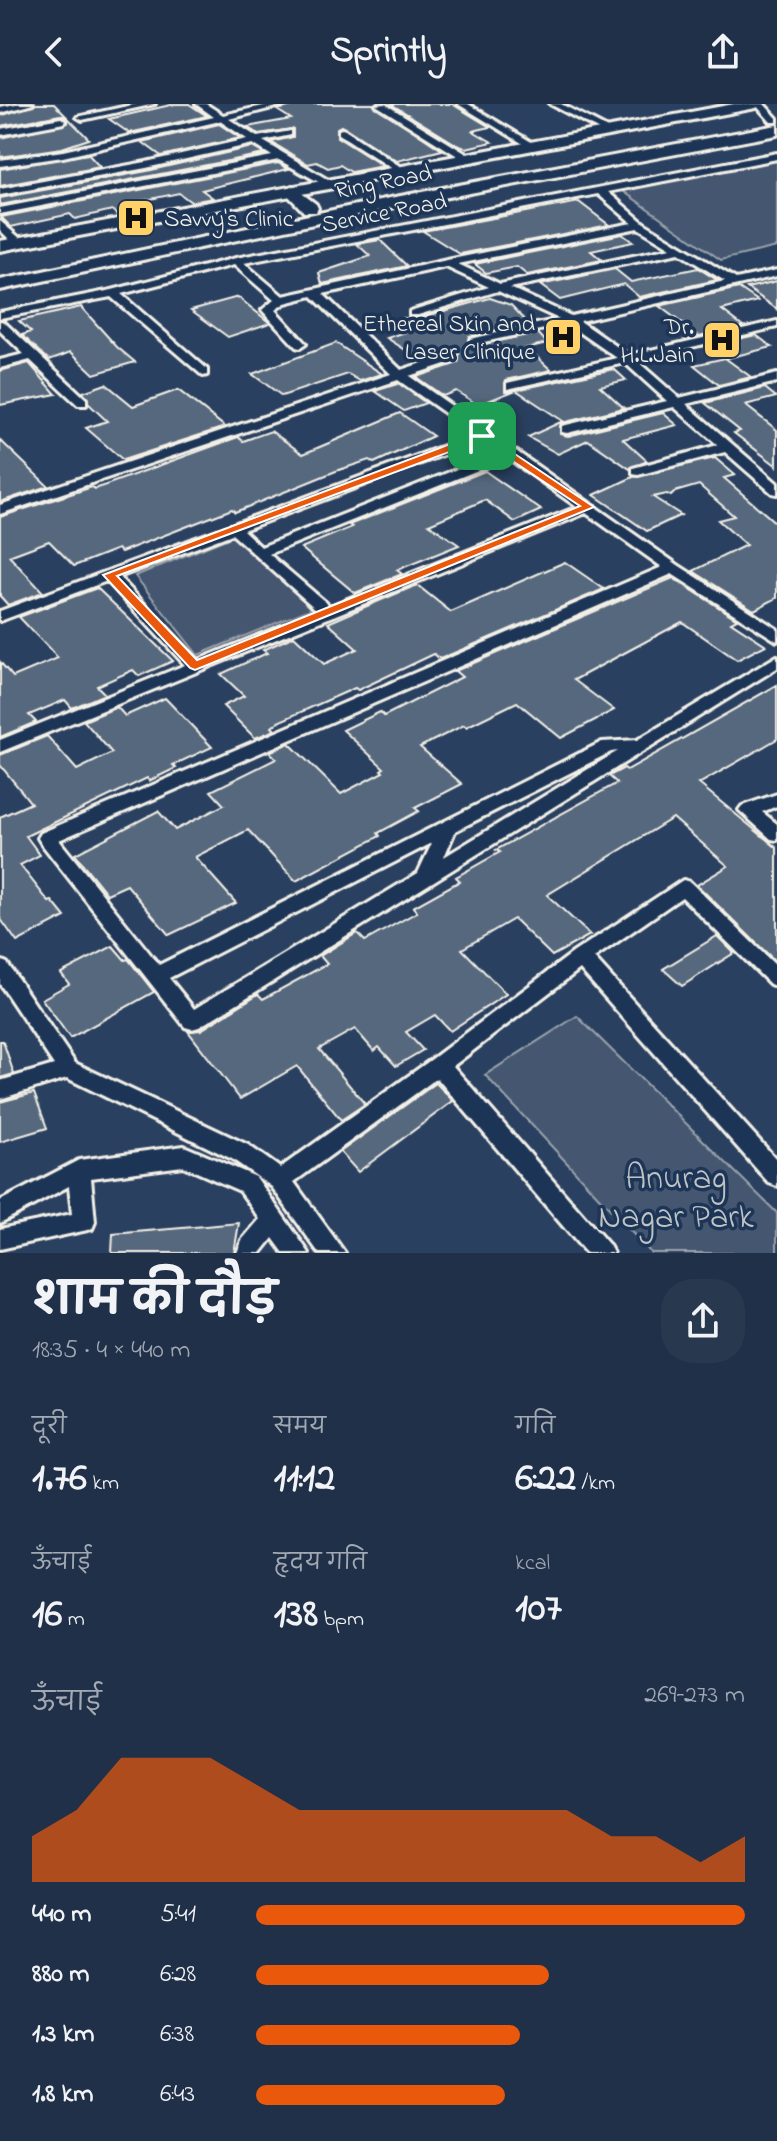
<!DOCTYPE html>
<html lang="hi">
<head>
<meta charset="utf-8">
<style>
	body { margin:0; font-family:"Indie Flower","Playpen Sans Deva",sans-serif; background:#28384f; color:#f1f3f6; height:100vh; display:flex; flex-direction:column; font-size:30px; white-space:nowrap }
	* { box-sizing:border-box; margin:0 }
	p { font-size:26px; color:#a2a9b4 }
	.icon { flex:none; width:44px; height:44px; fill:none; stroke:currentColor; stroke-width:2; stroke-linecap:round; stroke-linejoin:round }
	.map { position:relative; height:1149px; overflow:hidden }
	.details { display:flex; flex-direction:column; background:#203048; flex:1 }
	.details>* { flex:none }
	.pin { position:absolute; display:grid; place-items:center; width:68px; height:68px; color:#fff; margin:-34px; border-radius:16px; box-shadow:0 4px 12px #0006 }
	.round { display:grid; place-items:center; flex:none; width:84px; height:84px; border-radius:32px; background:#28384f }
	.headline { display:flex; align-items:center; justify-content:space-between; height:136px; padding:0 32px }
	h1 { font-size:44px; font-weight:700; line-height:60px }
	.stats { display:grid; grid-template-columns:repeat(3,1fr); gap:12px; height:136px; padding:8px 32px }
	.stats div { display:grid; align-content:center }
	.stats b { font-size:40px; font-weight:700 }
	.stats small { font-size:22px; font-weight:400 }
	.stats p { font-size:22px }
	.chart { height:224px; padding:16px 32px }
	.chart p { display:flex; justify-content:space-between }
	.chart svg { width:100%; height:144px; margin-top:8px; fill:#ea580c; opacity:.7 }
	ul { padding:0 32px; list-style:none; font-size:26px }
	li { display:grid; grid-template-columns:128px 96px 1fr; align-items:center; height:60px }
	li i { height:20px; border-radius:10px; background:#ea580c }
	header { display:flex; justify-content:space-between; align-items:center; height:104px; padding:0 32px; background:#203048; font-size:36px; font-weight:700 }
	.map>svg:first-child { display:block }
	.green { fill:#445771; stroke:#9ca4ac; stroke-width:2 }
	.building { fill:#56677d; stroke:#f4f1e8; stroke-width:2 }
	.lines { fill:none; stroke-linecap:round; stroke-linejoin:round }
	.street-casing { stroke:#f4f1e8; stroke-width:6 }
	.secondary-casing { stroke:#f4f1e8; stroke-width:6 }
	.primary-casing { stroke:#f4f1e8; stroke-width:6 }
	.street { fill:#1d3557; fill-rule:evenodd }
	.secondary { fill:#1d3557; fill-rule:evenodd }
	.primary { fill:#1d3557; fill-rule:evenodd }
	.route { fill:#ea580c; stroke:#fff; stroke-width:2; fill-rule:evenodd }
	.labels { text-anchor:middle; stroke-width:7; stroke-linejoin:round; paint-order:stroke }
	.far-street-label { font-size:24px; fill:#f4f1e8; stroke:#1d3557 }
	.far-poi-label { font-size:24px; fill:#f4f1e8; stroke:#1d3557; text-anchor:end }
	.near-park-label { font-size:34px; fill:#bfc3c4; stroke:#1d3557 }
</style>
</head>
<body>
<header><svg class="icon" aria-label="back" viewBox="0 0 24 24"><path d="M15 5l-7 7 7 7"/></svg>Sprintly<svg class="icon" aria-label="share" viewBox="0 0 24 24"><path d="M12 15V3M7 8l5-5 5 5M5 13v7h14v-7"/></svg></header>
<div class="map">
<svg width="777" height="1149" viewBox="0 0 777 1149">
	<rect width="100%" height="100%" fill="#2a4060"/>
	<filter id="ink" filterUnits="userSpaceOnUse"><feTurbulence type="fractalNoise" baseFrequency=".0125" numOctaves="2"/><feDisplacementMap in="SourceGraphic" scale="16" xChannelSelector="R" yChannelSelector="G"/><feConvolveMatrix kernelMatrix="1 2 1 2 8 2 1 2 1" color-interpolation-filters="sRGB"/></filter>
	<g filter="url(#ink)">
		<!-- green -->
		<g class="green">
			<polygon points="777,55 777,143 721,156 620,85"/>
			<polygon points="238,430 315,503 198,551 135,472"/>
			<polygon points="577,912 777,1109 777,1149 651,1149 485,971"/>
		</g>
		<!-- building -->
		<g class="building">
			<polygon points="36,0 54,0 89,35 62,44 0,53 0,34 68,19 68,14 60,11 0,22 0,12"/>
			<polygon points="175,0 189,0 207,12 129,29 109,15"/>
			<polygon points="300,0 373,0 442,46 397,57 341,22 337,24 337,33 383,62 351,68 340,61 328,64 317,58 308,60 271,38 293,33 293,25 258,30 247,23 291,15 277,6"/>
			<polygon points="391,0 452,0 490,23 473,27 492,38 466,44 459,42"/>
			<polygon points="219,20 240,34 161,52 142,38"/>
			<polygon points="252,43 264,50 0,101 0,94 147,67"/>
			<polygon points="88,50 100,63 0,82 0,65"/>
			<polygon points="278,59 288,65 202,86 213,94 191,98 179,89 131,99 140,108 118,112 112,106 75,115 70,110 11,123 1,113"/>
			<polygon points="579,98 609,121 460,150 423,127"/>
			<polygon points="622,130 633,138 591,147 602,156 527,171 517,163 486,169 475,160"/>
			<polygon points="380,136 407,162 322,180 319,169 370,152 357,140"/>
			<polygon points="698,164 717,176 639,193 624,180 560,196 540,181 615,165 631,178"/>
			<polygon points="777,177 777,205 747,184"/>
			<polygon points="739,184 758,197 722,206 743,222 699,232 659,202"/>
			<polygon points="238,193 270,219 228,233 191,206"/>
			<polygon points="490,194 511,201 528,219 469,232 468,243 538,229 547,239 527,244 551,266 506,276 505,287 516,286 478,301 456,287 443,292 416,273 458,259 459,248 448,247 421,256 387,234 418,224 403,214 419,214"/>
			<polygon points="81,203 117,243 135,258 94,270 71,248 49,256 22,231 31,228 19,217"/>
			<polygon points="756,231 772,243 728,254 711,241"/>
			<polygon points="336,239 382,270 360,277 348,270 282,292 252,270"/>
			<polygon points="725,254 751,273 719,281 694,261"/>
			<polygon points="29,259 56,290 0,301 0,267"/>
			<polygon points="614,265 626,276 600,282 624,304 561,319 560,330 568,332 663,309 677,321 623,335 647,357 630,365 588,336 558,350 528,333 563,317 516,286"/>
			<polygon points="106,280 133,302 178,286 225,323 123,356 86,324 107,317 89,300 83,288"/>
			<polygon points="397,280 398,279 426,299 404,307 375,287"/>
			<polygon points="765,284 776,293 745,301 777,326 777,362 734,329 740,327 705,299"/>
			<polygon points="400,309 433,332 374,359 369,356 336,367 235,408 232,405 121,448 118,445 74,462 49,437 9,452 43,488 8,501 0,492 0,413 92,383 95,385 238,333 243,337 271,327 303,350"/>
			<polygon points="0,336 48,382 0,398"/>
			<polygon points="715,354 735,371 724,374 777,420 777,494 754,506 693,467 746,441 718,416 734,412 699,381 675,388 671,392 667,390 653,393 681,411 647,427 594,391 633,373"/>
			<polygon points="485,367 541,406 515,418 485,396 429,420 459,441 397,466 402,470 355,489 301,444 352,423 349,421"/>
			<polygon points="565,458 604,485 440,555 434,550 358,586 355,584 278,618 272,623 275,626 255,634 223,602 244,592 221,570 267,549 263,546 294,532 324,560 357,545 328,519 367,502 417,481 451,508"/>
			<polygon points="673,474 737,515 731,518 766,541 737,556 682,518 574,576 614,606 561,634 517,598 466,623 464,621 420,643 462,680 415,704 419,707 378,729 380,732 296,777 248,726 195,753 236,799 169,831 127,781 107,790 75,750 158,707 175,726 224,701 211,687 276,655 269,648 289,639 341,690 383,668 381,666 384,664 343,626 380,608 384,612 462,573 455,567"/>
			<polygon points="97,484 173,557 139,572 133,566 97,582 105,590 72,604 65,596 29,611 36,618 0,633 0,558 13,573 58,554 19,513"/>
			<polygon points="777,581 777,635 699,680 777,744 777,859 697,781 728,762 673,714 547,791 590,831 552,852 514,815 462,845 506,890 450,927 435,911 406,928 423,946 396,962 379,943 374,947 355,925 319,945 365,1000 341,1016 297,962 240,995 188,927 201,926 258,890 263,895 327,860 320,852 357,829 365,837 417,808 413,803 460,777 456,773 500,748 496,746 617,679 609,672 624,664 627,666"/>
			<polygon points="165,594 212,643 173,661 176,664 149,677 147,674 26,732 40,751 20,761 49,798 52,797 65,813 17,838 0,814 0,713 31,699 0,661 0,651 47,632 77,666 112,649 84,617 117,603 125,612"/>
			<polygon points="717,832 734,849 682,882 663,865"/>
			<polygon points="113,842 125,856 128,855 154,888 70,934 42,895 69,880 61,869"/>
			<polygon points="0,937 3,937 14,970 0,974"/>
			<polygon points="436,979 453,997 358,1068 340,1048"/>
			<polygon points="34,989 47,1024 0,1038 0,998"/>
			<polygon points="239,1119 234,1149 112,1149 113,1130"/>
		</g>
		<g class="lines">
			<defs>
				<g id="street">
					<polygon points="16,0 33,0 0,9 0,3"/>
					<polygon points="137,0 155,0 82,16 77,13"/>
					<polygon points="196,0 206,0 223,11 272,0 288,0 229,15 257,33 291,27 291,31 263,37 335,80 326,82 279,56 0,110 0,104 272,52 253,40 146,64 0,91 0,85 146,58 247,35 220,17 63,53 0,62 0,56 63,47 214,13"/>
					<polygon points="385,0 470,52 472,54 464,56 376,1"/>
					<polygon points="458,0 468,0 538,42 530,44"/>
					<polygon points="550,0 561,0 615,28 607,30"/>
					<polygon points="755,0 764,0 777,14 777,18 771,18"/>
					<polygon points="61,14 66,17 64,19 0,31 0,25"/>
					<polygon points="342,25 345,26 407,67 399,69 339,30 339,26"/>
					<path d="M 777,49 L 777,55 L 608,88 L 644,119 L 736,175 L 777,166 L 777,172 L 580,217 L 629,251 L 777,217 L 777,223 L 636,256 L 679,294 L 777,270 L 777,278 L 686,300 L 777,379 L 777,390 L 772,389 L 725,348 L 638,371 L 633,370 L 633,364 L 718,341 L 674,303 L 567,329 L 562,328 L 562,322 L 667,297 L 625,259 L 507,285 L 507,279 L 617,254 L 568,220 L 470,241 L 470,235 L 559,215 L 498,187 L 418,211 L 410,211 L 410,207 L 489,183 L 446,163 L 323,190 L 401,266 L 449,250 L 457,250 L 457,256 L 409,272 L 678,461 L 777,525 L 777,537 L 672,470 L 59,736 L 159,861 L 602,638 L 637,636 L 777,552 L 777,564 L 199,923 L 192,925 L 185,923 L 41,739 L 38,734 L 41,729 L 662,463 L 586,409 L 0,648 L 0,636 L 185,561 L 107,477 L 0,517 L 0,507 L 475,330 L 398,276 L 0,410 L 0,401 L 391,270 L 312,192 L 285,199 L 275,206 L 306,240 L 300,244 L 296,243 L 262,206 L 274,196 L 234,161 L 121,190 L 207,265 L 207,271 L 203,272 L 111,193 L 0,214 L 0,208 L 112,186 L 236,154 ZM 598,90 L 632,119 L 447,156 L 283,192 L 244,159 ZM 638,124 L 671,144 L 500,180 L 458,160 ZM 679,149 L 725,177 L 571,212 L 510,184 ZM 483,336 L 500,348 L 261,443 L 243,426 ZM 508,354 L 577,403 L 330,502 L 269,450 ZM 232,430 L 318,507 L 198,556 L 119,473 ZM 618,647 L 444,753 L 455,727 L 611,648 ZM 432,739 L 418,769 L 194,905 L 169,874 Z"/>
					<polygon points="0,117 22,136 22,140 14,140 0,126"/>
					<polygon points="0,217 4,218 86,295 86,301 78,301 30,256 0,264 0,256 24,250 0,227"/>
					<polygon points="777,690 777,702 762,708 777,720 777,736 771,735 739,706 742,702"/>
					<polygon points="683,776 690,778 777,863 777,883 770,880 682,793 594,854 777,1056 777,1082 769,1079 580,865 453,962 609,1141 613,1149 586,1149 437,974 294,1078 345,1149 319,1149 272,1083 232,1055 67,974 0,995 0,977 54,961 0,880 0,856 7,859 75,959 248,1041 280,1064 432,955 574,848"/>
					<polygon points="184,1042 256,1073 309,1149 284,1149 273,1134 261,1149 237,1149 242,1136 260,1115 240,1087 183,1062 91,1074 95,1118 92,1125 0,1145 0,1125 72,1110 69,1082 0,1119 0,1097 79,1056"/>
				</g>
				<polygon id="secondary" points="734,0 763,0 756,4 0,147 0,137"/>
				<g id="primary">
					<polygon points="777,21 777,31 390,104 0,186 0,176 390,94"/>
					<polygon points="292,82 316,100 318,104 316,108 304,108 284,87"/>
				</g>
			</defs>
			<!-- street casing -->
			<use href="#street" class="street-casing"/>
			<!-- secondary casing -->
			<use href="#secondary" class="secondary-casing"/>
			<!-- primary casing -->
			<use href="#primary" class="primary-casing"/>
			<!-- street -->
			<use href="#street" class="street"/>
			<!-- secondary -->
			<use href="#secondary" class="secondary"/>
			<!-- primary -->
			<use href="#primary" class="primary"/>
		</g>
	</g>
	<!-- route -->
	<path class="route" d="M 482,328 L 594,403 L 195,566 L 190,564 L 103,471 ZM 481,336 L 580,402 L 197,556 L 117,472 Z"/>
	<!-- icons -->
	<defs>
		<symbol id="hospital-square" viewBox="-11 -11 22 22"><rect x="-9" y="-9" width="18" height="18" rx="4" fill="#ffd166" stroke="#1d3557"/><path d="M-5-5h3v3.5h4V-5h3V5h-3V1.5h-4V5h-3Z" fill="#111"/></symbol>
	</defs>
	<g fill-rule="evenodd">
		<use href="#hospital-square" x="114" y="92" width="44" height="44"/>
		<use href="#hospital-square" x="541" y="211" width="44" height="44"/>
		<use href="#hospital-square" x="700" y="214" width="44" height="44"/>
	</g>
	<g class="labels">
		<!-- far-street labels -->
		<g class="far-street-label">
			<text transform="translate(383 77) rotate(-11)" y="8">Ring Road</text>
			<text transform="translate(384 108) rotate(-11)" y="8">Service Road</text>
		</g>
		<!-- far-poi labels -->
		<g class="far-poi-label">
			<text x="164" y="122" text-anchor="start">Savvy's Clinic</text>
			<text x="535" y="227">Ethereal Skin and<tspan x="535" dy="28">Laser Clinique</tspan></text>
			<text x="694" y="230">Dr.<tspan x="694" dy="28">H.L.Jain</tspan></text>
		</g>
		<!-- near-park labels -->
		<g class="near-park-label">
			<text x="676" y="1084">Anurag<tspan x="676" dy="39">Nagar Park</tspan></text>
		</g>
	</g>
</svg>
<div class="pin" style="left:482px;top:332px;background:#1e9e55"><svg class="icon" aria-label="arrive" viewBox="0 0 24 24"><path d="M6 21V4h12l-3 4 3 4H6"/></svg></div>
</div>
<section class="details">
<div class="headline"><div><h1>शाम की दौड़</h1><p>18:35 · 4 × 440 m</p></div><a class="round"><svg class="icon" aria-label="share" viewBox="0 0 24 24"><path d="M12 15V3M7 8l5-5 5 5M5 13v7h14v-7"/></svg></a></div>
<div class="stats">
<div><p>दूरी</p><b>1.76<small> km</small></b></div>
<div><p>समय</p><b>11:12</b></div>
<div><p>गति</p><b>6:22<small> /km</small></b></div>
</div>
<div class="stats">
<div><p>ऊँचाई</p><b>16<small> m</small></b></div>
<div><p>हृदय गति</p><b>138<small> bpm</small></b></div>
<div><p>kcal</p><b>107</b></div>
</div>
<div class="chart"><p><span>ऊँचाई</span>269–273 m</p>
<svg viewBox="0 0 160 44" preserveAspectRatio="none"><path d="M0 44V30L10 22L20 6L30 6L40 6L50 14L60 22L70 22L80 22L90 22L100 22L110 22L120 22L130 30L140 30L150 38L160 30V44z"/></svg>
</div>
<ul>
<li><b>440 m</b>5:41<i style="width:100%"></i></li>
<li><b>880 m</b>6:28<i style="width:60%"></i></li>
<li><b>1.3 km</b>6:38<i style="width:54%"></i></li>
<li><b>1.8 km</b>6:43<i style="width:51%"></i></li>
</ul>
</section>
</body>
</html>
